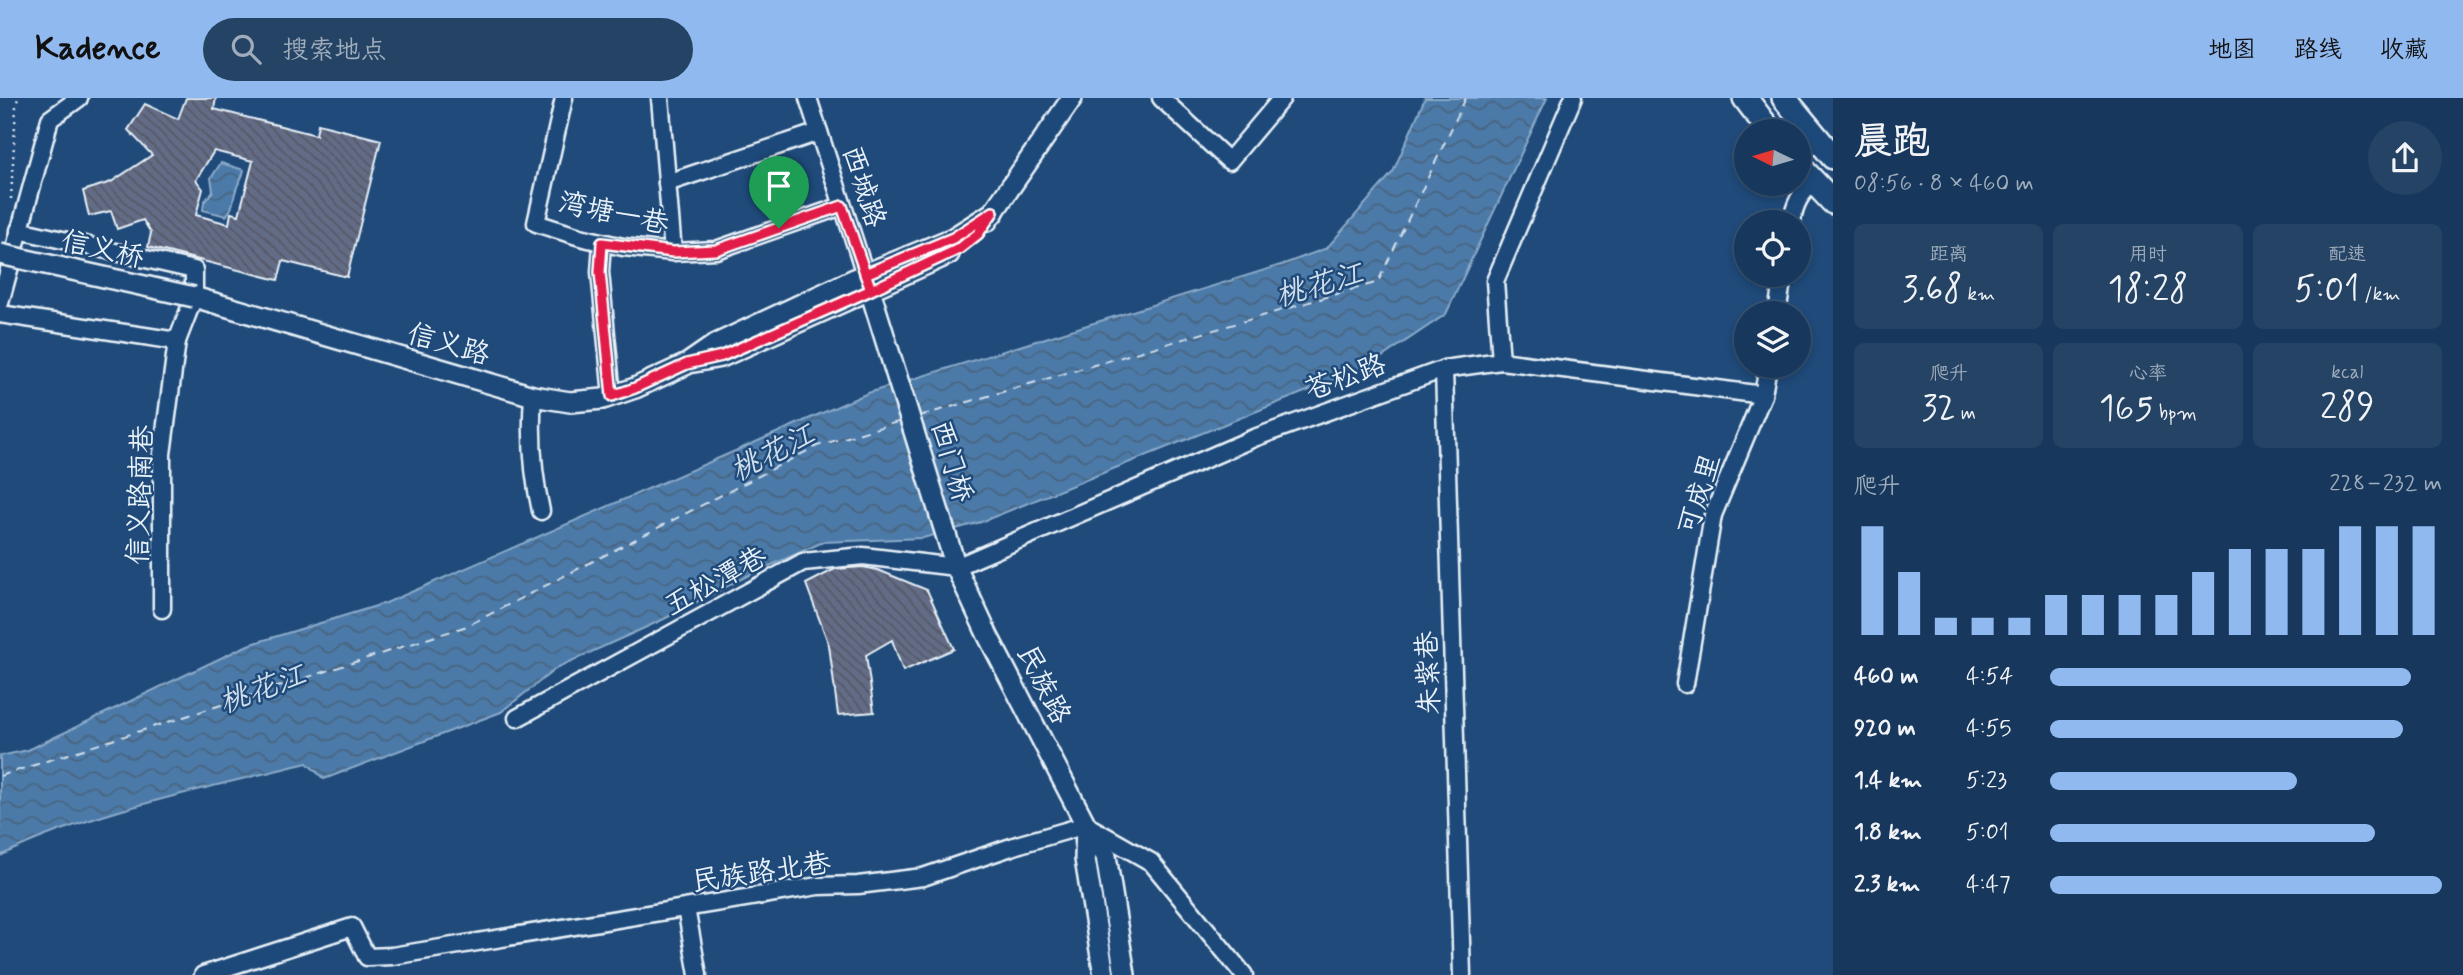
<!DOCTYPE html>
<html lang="zh">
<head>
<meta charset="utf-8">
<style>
	body { margin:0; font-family:Mynerve,"LXGW WenKai TC",sans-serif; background:#244365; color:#f1f3f6; height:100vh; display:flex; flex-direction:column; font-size:26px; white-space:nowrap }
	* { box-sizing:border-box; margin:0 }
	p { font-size:23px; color:#9eacbb }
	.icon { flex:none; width:38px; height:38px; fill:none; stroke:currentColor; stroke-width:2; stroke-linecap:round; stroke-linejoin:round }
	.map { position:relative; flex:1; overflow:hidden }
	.details { display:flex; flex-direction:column; background:#17385c; width:630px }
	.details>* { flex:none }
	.needle { width:46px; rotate:275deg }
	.controls { position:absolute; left:1734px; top:21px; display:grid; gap:14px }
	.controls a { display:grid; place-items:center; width:77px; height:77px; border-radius:50%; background:#17385c; box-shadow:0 4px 10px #0003,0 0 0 2px #365272; font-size:35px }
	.pin { position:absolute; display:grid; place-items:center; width:60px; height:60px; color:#fff; margin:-72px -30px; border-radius:50% 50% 50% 0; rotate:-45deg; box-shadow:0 0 7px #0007 }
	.pin .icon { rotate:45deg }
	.round { display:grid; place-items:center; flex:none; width:74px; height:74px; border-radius:37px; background:#244365 }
	.summary { display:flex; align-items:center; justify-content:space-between; height:119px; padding:0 21px }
	h1 { font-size:38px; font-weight:600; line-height:52px }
	.figures { display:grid; grid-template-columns:repeat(3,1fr); gap:10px; height:119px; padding:7px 21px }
	.figures div { display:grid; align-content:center; border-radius:10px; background:#244365; text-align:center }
	.figures b { font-size:35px; font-weight:600 }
	.figures small { font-size:19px; font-weight:400 }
	.figures p { font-size:19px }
	.chart { height:196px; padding:14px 21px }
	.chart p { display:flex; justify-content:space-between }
	.chart svg { width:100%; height:126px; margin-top:7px; stroke:#90b9f0; stroke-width:6 }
	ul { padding:0 21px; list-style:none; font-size:23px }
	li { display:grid; grid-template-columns:112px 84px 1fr; align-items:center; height:52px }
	li i { height:18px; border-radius:9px; background:#90b9f0 }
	header { display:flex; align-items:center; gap:42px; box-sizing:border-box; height:98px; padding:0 35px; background:#90b9f0; color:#111 }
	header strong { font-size:33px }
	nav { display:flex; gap:38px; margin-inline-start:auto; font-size:24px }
	.search { width:490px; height:63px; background:#244365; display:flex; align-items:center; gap:18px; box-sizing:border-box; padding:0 24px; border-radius:38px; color:#9eacbb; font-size:26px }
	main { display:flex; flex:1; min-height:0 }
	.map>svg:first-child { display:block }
	.water { fill:url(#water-waves); stroke:#8aaac9; stroke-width:2 }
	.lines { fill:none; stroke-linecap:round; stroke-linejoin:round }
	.ferry { stroke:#d1dfec; stroke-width:2; stroke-dasharray:9 7; stroke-linecap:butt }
	.building { fill:url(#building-back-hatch); stroke:#e8f1f8; stroke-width:2; fill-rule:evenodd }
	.minor-casing { stroke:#e8f1f8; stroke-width:21 }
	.major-casing { stroke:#e8f1f8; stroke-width:24 }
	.highway-casing { stroke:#e8f1f8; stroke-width:28 }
	.path { stroke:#e8f1f8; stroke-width:2.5; stroke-dasharray:2 5; stroke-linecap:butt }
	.minor { stroke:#1f4a7a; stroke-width:16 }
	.major { stroke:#1f4a7a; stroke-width:19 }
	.highway { stroke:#1f4a7a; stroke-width:23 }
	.major-bridge-casing { stroke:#e8f1f8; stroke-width:24; stroke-linecap:butt }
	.major-bridge { stroke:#1f4a7a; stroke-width:19 }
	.route-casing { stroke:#fff; stroke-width:14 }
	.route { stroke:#e11d48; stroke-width:9 }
	.labels { text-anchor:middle; stroke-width:5; stroke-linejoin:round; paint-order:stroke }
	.street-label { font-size:28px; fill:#e8f1f8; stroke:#1f4a7a }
	.water-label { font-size:30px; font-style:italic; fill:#d1dfec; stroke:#1f4a7a }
</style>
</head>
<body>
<header>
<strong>Kadence</strong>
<div class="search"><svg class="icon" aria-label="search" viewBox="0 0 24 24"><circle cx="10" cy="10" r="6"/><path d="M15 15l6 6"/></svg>搜索地点</div>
<nav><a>地图</a><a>路线</a><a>收藏</a></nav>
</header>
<main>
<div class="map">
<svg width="1833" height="877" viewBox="0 0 1833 877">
	<defs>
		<pattern id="water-waves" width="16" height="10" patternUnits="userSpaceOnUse" patternTransform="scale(1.75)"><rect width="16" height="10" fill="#4c7aa9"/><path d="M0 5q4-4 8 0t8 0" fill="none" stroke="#49647e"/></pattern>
		<pattern id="building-back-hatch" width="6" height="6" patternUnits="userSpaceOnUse" patternTransform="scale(1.75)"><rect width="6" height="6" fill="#646c86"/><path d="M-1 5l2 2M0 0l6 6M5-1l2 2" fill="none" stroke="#545865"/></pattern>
	</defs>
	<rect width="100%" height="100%" fill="#1f4a7a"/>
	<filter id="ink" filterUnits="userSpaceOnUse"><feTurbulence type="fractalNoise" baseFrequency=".0143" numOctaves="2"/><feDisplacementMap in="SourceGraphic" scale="14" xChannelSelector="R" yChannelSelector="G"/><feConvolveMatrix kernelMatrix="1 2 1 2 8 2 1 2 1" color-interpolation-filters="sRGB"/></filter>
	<g filter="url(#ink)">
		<!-- water -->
		<g class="water">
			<path d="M 1425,0 L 1547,0 L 1446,216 L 1367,269 L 981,424 L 923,440 L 823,444 L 747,478 L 662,522 L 558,569 L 501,614 L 324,681 L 307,665 C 208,690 91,713 0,758 L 0,658 L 28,652 L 248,547 L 386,505 L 868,295 L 1284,166 L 1327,150 L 1393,74 Z"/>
			<path d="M 221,65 L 244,72 C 243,80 239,83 237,89 C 232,101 235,108 226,118 L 203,112 L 204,104 L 213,93 L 211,80 Z"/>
		</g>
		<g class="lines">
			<!-- ferry -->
			<g class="ferry">
				<polyline points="920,318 1378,184 1466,0"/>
				<polyline points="0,678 467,528 817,348 901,323"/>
			</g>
		</g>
		<!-- building -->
		<g class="building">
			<path d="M 186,0 L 216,0 L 214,11 L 316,37 L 318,26 L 381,42 L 347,179 L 283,163 L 278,182 L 148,149 L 151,135 L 143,122 L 117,131 L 111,113 L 89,118 L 83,93 L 111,84 L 152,57 L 128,32 L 145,6 L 178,21 ZM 214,53 L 253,63 L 239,117 L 231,115 L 229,126 L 196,117 L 203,91 L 196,82 Z"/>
			<polygon points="863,469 878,472 927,492 954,551 903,573 892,542 866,557 874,614 838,617 829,547 806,486 835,471"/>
		</g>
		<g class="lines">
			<defs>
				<g id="minor">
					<polyline points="564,0 536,125 580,139 623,149 673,154 716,152 842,108"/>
					<polyline points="660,0 673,154"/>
					<polyline points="808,0 865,176"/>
					<polyline points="1161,0 1229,63 1282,0"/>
					<polyline points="667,85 819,34"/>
					<path d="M 1792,124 C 1794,107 1800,96 1813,84"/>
					<polyline points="602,145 600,174 612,298"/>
					<polyline points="0,205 50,21 79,0"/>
					<polyline points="1777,215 1783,177"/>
					<polyline points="0,216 177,243 194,199 194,172 19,132"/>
					<polyline points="1501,263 1763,297"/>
					<polyline points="1444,271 1462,877"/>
					<path d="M 533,298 C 530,338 532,373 541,413"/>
					<polyline points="162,511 162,356 177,243"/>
					<polyline points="1685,586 1713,417 1763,297 1768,268"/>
					<polyline points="517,620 803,464 863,458 956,469 1254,340 1444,271 1501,263 1495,183 1573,0"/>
					<polyline points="686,810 698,877"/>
					<polyline points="203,877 352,829 367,859 392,858 818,788 858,787 923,779 1020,746 1086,727 1151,764 1244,877"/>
				</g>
				<g id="major">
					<polyline points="987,123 1072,0"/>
					<polyline points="865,176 956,469 988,538 1086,727 1085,761 1104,877"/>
					<polyline points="194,199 533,298 570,304 603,301 635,290 687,266 716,246 865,176 953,140 994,114"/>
					<polyline points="694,264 721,259 949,156"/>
					<polyline points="1086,727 1106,758 1125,877"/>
				</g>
				<g id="highway">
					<polyline points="1745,0 1770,33"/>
					<polyline points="1784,0 1833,59"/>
					<polyline points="1799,68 1833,104"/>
				</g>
			</defs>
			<!-- minor casing -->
			<use href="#minor" class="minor-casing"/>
			<!-- major casing -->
			<use href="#major" class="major-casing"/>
			<!-- highway casing -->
			<use href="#highway" class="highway-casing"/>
			<!-- path -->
			<polyline class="path" points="11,101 16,8 18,0"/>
			<!-- minor -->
			<use href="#minor" class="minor"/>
			<!-- major -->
			<use href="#major" class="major"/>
			<!-- highway -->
			<use href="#highway" class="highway"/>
			<defs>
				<polyline id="major-bridge" points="0,156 194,199"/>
			</defs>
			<!-- major-bridge casing -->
			<use href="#major-bridge" class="major-bridge-casing"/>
			<!-- major-bridge -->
			<use href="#major-bridge" class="major-bridge"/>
		</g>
	</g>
	<g class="lines" filter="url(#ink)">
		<defs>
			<polyline id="route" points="779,130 716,152 673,154 602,145 600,174 612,298 635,290 687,266 722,258 871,192 865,176 953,140 993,114 978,136 959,151 871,192 842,108 779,130"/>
		</defs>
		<!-- route casing -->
		<use href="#route" class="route-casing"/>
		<!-- route -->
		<use href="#route" class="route"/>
	</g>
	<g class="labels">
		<!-- street labels -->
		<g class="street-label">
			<text transform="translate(865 88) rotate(72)" y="10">西城路</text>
			<text transform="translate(614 114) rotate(12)" y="10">湾塘一巷</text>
			<text transform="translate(103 150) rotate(12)" y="10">信义桥</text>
			<text transform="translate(449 245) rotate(16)" y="10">信义路</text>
			<text transform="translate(1345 278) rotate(-20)" y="10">苍松路</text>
			<text transform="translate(953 363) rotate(73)" y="10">西门桥</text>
			<text transform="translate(1698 396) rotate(-72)" y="10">可成里</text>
			<text transform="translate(139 397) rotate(-88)" y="10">信义路南巷</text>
			<text transform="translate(715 482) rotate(-29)" y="10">五松潭巷</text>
			<text transform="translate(1427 575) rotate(-92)" y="10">朱紫巷</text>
			<text transform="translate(1045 586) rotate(63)" y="10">民族路</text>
			<text transform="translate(761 773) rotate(-8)" y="10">民族路北巷</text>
		</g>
		<!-- water labels -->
		<g class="water-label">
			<text transform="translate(1319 186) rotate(-16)" y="10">桃花江</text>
			<text transform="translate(772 354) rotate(-27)" y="10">桃花江</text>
			<text transform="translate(262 590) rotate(-20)" y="10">桃花江</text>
		</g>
	</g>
</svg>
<div class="controls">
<a><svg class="needle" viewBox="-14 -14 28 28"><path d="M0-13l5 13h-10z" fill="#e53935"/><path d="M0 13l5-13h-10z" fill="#9eacbb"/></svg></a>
<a><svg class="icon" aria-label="locate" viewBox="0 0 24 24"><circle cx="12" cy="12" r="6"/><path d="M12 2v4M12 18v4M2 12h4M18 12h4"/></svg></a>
<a><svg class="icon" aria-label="layers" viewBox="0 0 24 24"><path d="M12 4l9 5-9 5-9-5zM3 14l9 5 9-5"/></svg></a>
</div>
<div class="pin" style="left:779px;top:130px;background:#1e9e55"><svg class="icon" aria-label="arrive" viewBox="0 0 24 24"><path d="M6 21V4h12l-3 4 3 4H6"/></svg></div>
</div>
<section class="details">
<div class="summary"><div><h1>晨跑</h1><p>08:56 · 8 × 460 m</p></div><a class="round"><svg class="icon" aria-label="share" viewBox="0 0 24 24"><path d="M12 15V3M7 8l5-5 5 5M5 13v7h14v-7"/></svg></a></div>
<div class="figures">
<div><p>距离</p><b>3.68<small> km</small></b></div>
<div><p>用时</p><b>18:28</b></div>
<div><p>配速</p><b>5:01<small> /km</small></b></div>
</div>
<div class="figures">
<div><p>爬升</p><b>32<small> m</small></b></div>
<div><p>心率</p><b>165<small> bpm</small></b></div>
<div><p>kcal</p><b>289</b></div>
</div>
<div class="chart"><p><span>爬升</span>228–232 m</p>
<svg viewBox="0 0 160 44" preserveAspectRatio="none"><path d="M5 44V6M15 44V22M25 44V38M35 44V38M45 44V38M55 44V30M65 44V30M75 44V30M85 44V30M95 44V22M105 44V14M115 44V14M125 44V14M135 44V6M145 44V6M155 44V6"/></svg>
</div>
<ul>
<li><b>460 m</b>4:54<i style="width:92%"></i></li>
<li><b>920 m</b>4:55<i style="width:90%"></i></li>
<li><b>1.4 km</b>5:23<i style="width:63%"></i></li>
<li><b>1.8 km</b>5:01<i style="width:83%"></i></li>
<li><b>2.3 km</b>4:47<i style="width:100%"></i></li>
</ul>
</section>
</main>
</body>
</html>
